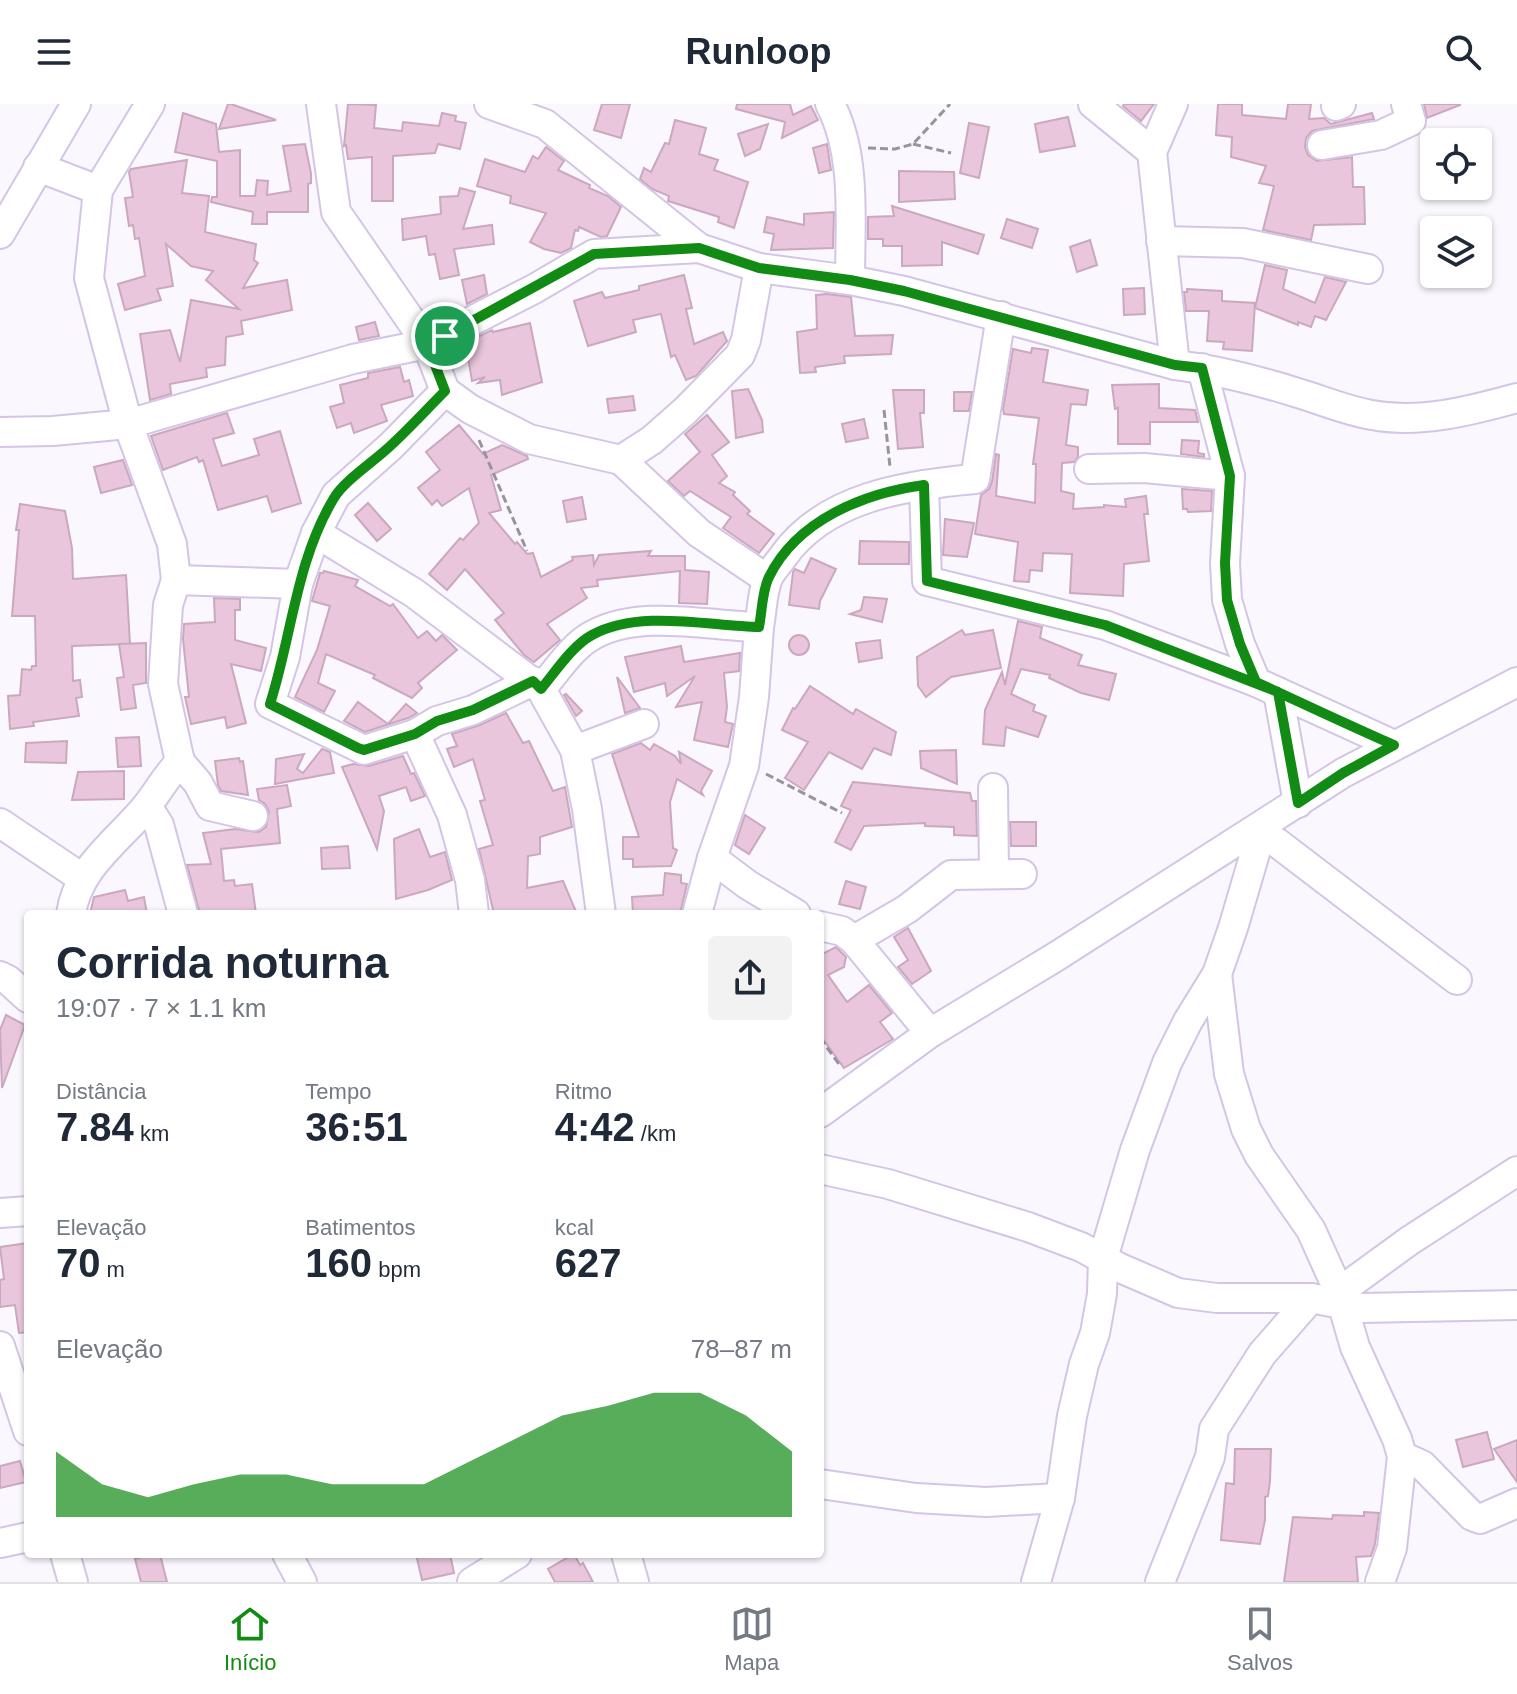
<!DOCTYPE html>
<html lang="pt">
<head>
<meta charset="utf-8">
<style>
	body { margin:0; font-family:Helvetica,sans-serif; background:#f2f2f3; color:#1f2937; height:100vh; display:flex; flex-direction:column; font-size:30px; white-space:nowrap }
	* { box-sizing:border-box; margin:0 }
	p { font-size:26px; color:#747a83 }
	.icon { flex:none; width:44px; height:44px; fill:none; stroke:currentColor; stroke-width:2; stroke-linecap:round; stroke-linejoin:round }
	.map { position:relative; flex:1; overflow:hidden }
	.panel { position:absolute; left:24px; top:806px; width:800px; height:648px; display:flex; flex-direction:column; background:#fff; border-radius:8px; box-shadow:0 2px 6px #0004 }
	.panel>* { flex:none }
	.controls { position:absolute; left:1420px; top:24px; display:grid; gap:16px }
	.controls a { display:grid; place-items:center; width:72px; height:72px; border-radius:8px; background:#fff; box-shadow:0 2px 6px #0004; font-size:40px }
	.pin { position:absolute; display:grid; place-items:center; width:68px; height:68px; color:#fff; margin:-34px; border:4px solid #fff; border-radius:50%; box-shadow:0 2px 8px #0007 }
	.round { display:grid; place-items:center; flex:none; width:84px; height:84px; border-radius:8px; background:#f2f2f3 }
	.headline { display:flex; align-items:center; justify-content:space-between; height:136px; padding:0 32px }
	h1 { font-size:44px; font-weight:700; line-height:60px }
	.stats { display:grid; grid-template-columns:repeat(3,1fr); gap:12px; height:136px; padding:8px 32px }
	.stats div { display:grid; align-content:center }
	.stats b { font-size:40px; font-weight:700 }
	.stats small { font-size:22px; font-weight:400 }
	.stats p { font-size:22px }
	.chart { height:224px; padding:16px 32px }
	.chart p { display:flex; justify-content:space-between }
	.chart svg { width:100%; height:144px; margin-top:8px; fill:#118b14; opacity:.7 }
	header { display:flex; justify-content:space-between; align-items:center; height:104px; padding:0 32px; background:#fff; font-size:36px; font-weight:700 }
	.dock { display:flex; justify-content:space-around; align-items:center; height:112px; border-top:2px solid #e0e1e3; background:#fff; font-size:22px; color:#747a83 }
	.dock a { display:grid; justify-items:center; gap:4px }
	.dock .selected { color:#118b14 }
	.map>svg:first-child { display:block }
	.building { fill:#e9c6dc; stroke:#caa8be; stroke-width:2 }
	.lines { fill:none; stroke-linecap:round; stroke-linejoin:round }
	.minor-casing { stroke:#d4c5e7; stroke-width:32 }
	.path { stroke:#98949d; stroke-width:3; stroke-dasharray:8 4; stroke-linecap:butt }
	.minor { stroke:#fff; stroke-width:28 }
	.route-casing { stroke:#fff; stroke-width:16 }
	.route { stroke:#118b14; stroke-width:10 }
</style>
</head>
<body>
<header><svg class="icon" aria-label="menu" viewBox="0 0 24 24"><path d="M4 6h16M4 12h16M4 18h16"/></svg>Runloop<svg class="icon" aria-label="search" viewBox="0 0 24 24"><circle cx="10" cy="10" r="6"/><path d="M15 15l6 6"/></svg></header>
<div class="map">
<svg width="1517" height="1478" viewBox="0 0 1517 1478">
	<rect width="100%" height="100%" fill="#faf7fe"/>
	<!-- building -->
	<g class="building">
		<polygon points="228,0 231,0 276,16 219,25"/>
		<polygon points="348,0 376,1 374,24 402,27 403,18 439,22 442,9 456,12 455,17 466,19 460,45 438,40 435,49 393,52 393,97 372,97 372,53 348,55 346,41 344,42"/>
		<polygon points="602,0 630,0 621,34 594,26"/>
		<polygon points="737,0 790,0 793,11 811,2 818,16 782,34 785,18 736,5"/>
		<polygon points="1124,0 1154,0 1141,17 1123,2"/>
		<polygon points="1218,0 1242,0 1242,11 1286,15 1288,0 1311,0 1309,15 1324,14 1331,20 1372,9 1374,15 1312,27 1306,34 1305,43 1308,51 1317,57 1352,53 1353,83 1364,83 1365,120 1314,121 1311,136 1263,126 1274,82 1259,79 1266,62 1231,53 1232,33 1216,31"/>
		<polygon points="1424,0 1460,0 1460,1 1427,14"/>
		<polygon points="183,9 216,20 219,48 240,46 240,92 255,92 257,76 268,77 267,91 291,87 283,42 305,40 311,69 311,79 308,80 308,108 267,108 267,120 252,120 253,108 211,98 212,93 217,93 217,57 175,48"/>
		<polygon points="1068,13 1075,42 1040,48 1035,20"/>
		<polygon points="675,16 706,24 699,50 718,56 714,66 748,78 734,124 718,118 719,113 668,97 669,92 652,85 640,75 644,64 651,68 665,39 669,40"/>
		<polygon points="969,19 989,23 979,74 960,69"/>
		<polygon points="768,20 760,45 745,52 738,30"/>
		<polygon points="827,40 831,66 819,69 813,44"/>
		<polygon points="546,43 564,57 558,66 590,81 589,84 608,92 621,103 607,132 601,133 579,123 578,127 575,126 571,144 561,149 544,145 530,138 546,109 510,99 511,92 477,82 485,55 525,68 533,52 538,55"/>
		<polygon points="187,56 182,89 209,92 205,128 256,140 254,156 258,159 243,184 287,176 292,206 241,217 243,230 226,233 225,261 206,264 207,273 170,280 171,290 150,296 140,230 170,226 180,258 191,196 239,205 206,176 213,167 191,162 166,140 173,182 157,185 161,196 125,206 118,180 145,172 139,134 135,135 133,121 129,122 125,94 133,93 129,68 131,65"/>
		<polygon points="899,67 954,68 955,95 899,98"/>
		<polygon points="460,84 475,88 463,125 492,121 494,140 454,145 459,171 440,175 435,150 429,151 426,132 403,136 402,115 441,110 440,93 458,92"/>
		<polygon points="892,102 984,131 978,150 942,138 942,161 902,162 902,142 883,142 883,135 868,135 868,113 894,112"/>
		<polygon points="834,108 833,144 771,146 774,130 764,128 767,113 804,121 804,110"/>
		<polygon points="1007,115 1038,125 1032,144 1001,134"/>
		<polygon points="1090,136 1097,161 1077,168 1070,143"/>
		<polygon points="1265,161 1287,166 1283,185 1315,199 1325,173 1346,178 1326,216 1315,212 1311,223 1298,218 1298,221 1255,204"/>
		<polygon points="484,171 487,190 467,200 462,176"/>
		<polygon points="684,171 692,204 686,205 694,240 723,228 727,237 696,272 686,276 675,251 671,253 661,210 633,216 636,228 588,242 574,197 602,188 605,194 639,186 639,182"/>
		<polygon points="1144,184 1145,210 1124,211 1123,185"/>
		<polygon points="1187,185 1222,187 1222,197 1255,199 1252,247 1223,245 1224,238 1207,237 1209,207 1186,207 1184,188 1187,188"/>
		<polygon points="827,190 851,193 855,232 893,231 891,250 844,252 845,259 815,263 816,268 800,269 797,228 817,225 816,191"/>
		<polygon points="375,218 379,232 359,236 356,223"/>
		<polygon points="530,219 542,278 502,291 500,276 478,279 485,273 472,277 467,247 463,240 492,226 493,228"/>
		<polygon points="1032,244 1048,246 1043,278 1088,286 1086,301 1071,300 1066,341 1078,343 1078,353 1074,358 1062,359 1061,387 1074,390 1073,405 1104,403 1104,401 1126,403 1125,395 1146,392 1148,410 1144,410 1149,457 1124,460 1123,492 1070,489 1072,450 1043,449 1042,467 1030,466 1029,478 1014,477 1018,438 975,430 981,391 989,385 992,378 996,350 999,351 996,392 1035,399 1036,360 1033,360 1039,314 1004,310 1003,305 1013,245 1031,249"/>
		<polygon points="400,263 404,278 409,276 413,292 381,301 387,317 354,329 351,319 337,324 330,303 344,299 340,281 368,274 368,269"/>
		<polygon points="1159,280 1159,304 1195,306 1198,318 1150,318 1150,340 1118,340 1118,304 1115,305 1112,281"/>
		<polygon points="748,285 762,316 763,328 736,334 732,287"/>
		<polygon points="893,286 924,286 924,309 920,309 923,343 898,345"/>
		<polygon points="954,288 972,288 969,307 954,307"/>
		<polygon points="633,292 635,306 609,309 607,295"/>
		<polygon points="227,309 234,329 213,335 222,362 259,351 254,335 280,327 301,399 272,408 267,392 218,406 203,356 199,358 197,353 163,366 151,332"/>
		<polygon points="707,311 729,338 712,351 727,372 719,379 735,388 733,391 750,407 747,410 774,430 759,449 723,424 731,413 690,387 684,392 668,377 700,348 685,330"/>
		<polygon points="864,315 868,334 846,338 842,320"/>
		<polygon points="459,321 483,350 502,341 527,352 528,355 491,371 501,406 489,409 515,440 517,438 527,450 533,449 541,473 573,456 572,453 593,451 594,461 599,451 651,447 648,452 685,452 685,466 709,468 707,500 679,499 680,467 597,476 598,482 581,484 587,494 547,520 560,536 534,558 524,551 495,516 504,509 465,465 447,486 429,470 460,434 463,436 479,419 469,384 442,402 437,396 432,401 418,384 440,366 426,348"/>
		<polygon points="1182,336 1199,337 1198,349 1204,350 1204,353 1181,350"/>
		<polygon points="123,356 132,381 101,389 94,363"/>
		<polygon points="1182,385 1212,387 1211,407 1188,408 1187,405 1183,405"/>
		<polygon points="582,393 586,415 567,418 563,397"/>
		<polygon points="368,399 391,425 377,437 355,411"/>
		<polygon points="20,400 65,407 72,444 73,475 126,471 130,540 72,542 73,577 80,576 82,593 76,594 79,612 33,618 34,622 10,625 8,592 20,591 22,565 31,566 32,562 36,562 35,512 12,512 19,426 16,426"/>
		<polygon points="945,415 974,419 967,453 943,451"/>
		<polygon points="860,437 909,438 909,460 859,460"/>
		<polygon points="811,454 836,465 820,497 819,505 789,501 793,468 795,465 804,469"/>
		<polygon points="324,467 358,476 355,482 390,502 393,500 418,534 427,527 436,537 442,531 457,546 418,579 422,584 412,594 373,574 375,571 326,550 318,579 335,587 324,608 295,593 317,546 330,502 312,497 320,469 323,469"/>
		<polygon points="864,493 887,495 882,518 850,510 861,506"/>
		<polygon points="214,494 240,495 240,506 235,506 235,536 266,544 261,567 231,560 246,619 227,624 225,613 191,620 185,593 189,593 183,535 184,520 215,518"/>
		<polygon points="1018,517 1042,523 1040,534 1082,551 1078,561 1116,570 1109,596 1081,589 1049,574 1050,571 1021,565 1011,590 1035,601 1033,607 1046,612 1038,633 1006,623 1004,642 983,640 985,606 1002,568 1005,581"/>
		<polygon points="962,526 965,531 993,526 1001,564 951,573 926,593 918,582 917,553"/>
		<circle cx="799" cy="541" r="10"/>
		<polygon points="880,536 882,554 859,558 856,539"/>
		<polygon points="146,539 146,579 133,581 136,604 121,606 117,574 124,573 119,540"/>
		<polygon points="681,542 684,558 740,549 739,567 724,569 727,603 725,618 733,620 728,643 694,636 702,598 676,603 695,572 667,592 665,579 634,588 625,553"/>
		<polygon points="617,573 640,604 625,609"/>
		<polygon points="810,582 853,610 856,605 896,628 891,651 874,644 862,665 829,648 804,686 785,674 808,638 782,626 793,604 795,605"/>
		<polygon points="566,590 582,607 576,612 564,591"/>
		<polygon points="358,598 388,620 406,600 417,609 408,614 365,628 344,617"/>
		<polygon points="506,609 523,639 529,637 553,687 565,683 572,723 540,733 540,750 528,752 527,784 563,777 577,810 494,810 479,745 493,741 480,697 485,696 473,655 454,663 447,645 457,642 452,630 480,621"/>
		<polygon points="139,633 141,662 118,663 116,634"/>
		<polygon points="67,637 66,659 25,658 26,639"/>
		<polygon points="641,639 650,646 654,640 675,652 681,660 679,648 712,667 701,687 703,691 677,675 670,698 673,744 677,746 671,762 633,763 633,755 623,755 623,733 639,733 612,650"/>
		<polygon points="322,645 330,648 334,669 275,680 276,655 304,650 297,665 303,669"/>
		<polygon points="956,646 957,680 921,664 920,647"/>
		<polygon points="403,652 411,670 414,669 425,692 411,697 406,683 379,692 384,707 377,745 342,663 353,660 369,662"/>
		<polygon points="239,654 240,658 243,657 248,691 221,687 218,681 215,657"/>
		<polygon points="124,667 124,695 72,696 78,668"/>
		<polygon points="853,678 970,689 972,697 976,697 977,732 954,731 954,723 925,722 925,719 864,722 851,746 835,738 851,706 841,702"/>
		<polygon points="287,681 291,702 277,705 280,739 221,745 224,777 234,776 235,782 252,780 256,810 200,810 187,761 211,760 203,729 235,725 259,728 266,723 269,708 265,700 259,696 257,685"/>
		<polygon points="745,711 765,724 749,750 735,741"/>
		<polygon points="1010,718 1036,718 1036,742 1011,742"/>
		<polygon points="419,725 430,753 445,748 452,776 428,786 396,795 394,735"/>
		<polygon points="348,742 350,764 322,765 321,744"/>
		<polygon points="665,769 681,771 681,779 687,780 680,810 633,810 632,793 663,791"/>
		<polygon points="846,777 866,783 860,805 839,800"/>
		<polygon points="125,786 128,797 144,793 147,810 90,810 94,793"/>
		<polygon points="908,824 931,867 912,880 898,863 908,856 894,833"/>
		<polygon points="836,843 846,853 844,863 828,871 847,898 869,881 892,909 880,918 893,935 844,964 820,931 820,851"/>
		<polygon points="6,911 25,921 2,984 0,926"/>
		<polygon points="28,1139 28,1228 19,1229 15,1201 0,1203 0,1176 4,1175 0,1143"/>
		<polygon points="1487,1328 1494,1355 1463,1363 1456,1336"/>
		<polygon points="1517,1336 1517,1378 1494,1345"/>
		<polygon points="1235,1345 1271,1345 1270,1377 1268,1392 1265,1393 1265,1416 1260,1440 1221,1436 1226,1379 1234,1380"/>
		<polygon points="20,1357 26,1378 0,1384 0,1362"/>
		<polygon points="1364,1408 1379,1409 1375,1440 1371,1452 1356,1453 1358,1478 1284,1478 1293,1413 1332,1415 1333,1411 1364,1412"/>
		<polygon points="141,1450 160,1450 167,1478 141,1478 135,1455 142,1453"/>
		<polygon points="416,1450 450,1450 454,1469 422,1476"/>
		<polygon points="574,1450 580,1461 583,1459 593,1478 555,1478 548,1465"/>
	</g>
	<g class="lines">
		<defs>
			<g id="minor">
				<polyline points="321,0 336,108 427,240 445,287 470,305 529,335 621,356 652,336 686,306 740,251 746,236 759,164"/>
				<path d="M 489,0 L 545,20 L 699,144 L 759,164 L 850,176 L 904,187 L 1175,261 C 1218,266 1260,277 1301,290 C 1324,297 1348,307 1372,311 C 1420,320 1470,307 1517,294"/>
				<path d="M 830,0 C 857,51 850,119 850,176"/>
				<polyline points="1093,0 1152,48"/>
				<polyline points="1173,0 1152,48 1175,261"/>
				<polyline points="1336,2 1341,0"/>
				<polyline points="1322,41 1381,31 1411,17 1406,0"/>
				<polyline points="38,63 98,86"/>
				<polyline points="0,130 76,0"/>
				<polyline points="1161,137 1243,139 1368,165"/>
				<polyline points="1202,264 1230,372 1225,459 1227,496 1240,540 1256,578"/>
				<polyline points="445,287 391,342 336,391 316,429 298,480 285,553 270,600 364,646 415,630 437,617 473,606 533,577"/>
				<polyline points="0,328 53,327 128,320 353,255 427,240 534,185 594,150 699,144"/>
				<polyline points="621,356 699,429 767,475"/>
				<polyline points="1089,365 1144,364 1230,372"/>
				<polyline points="924,381 927,477 1105,521 1256,578 1394,641"/>
				<polyline points="316,429 414,489 541,585 575,646 587,705 601,810"/>
				<polyline points="176,476 298,480"/>
				<path d="M 541,585 C 557,567 572,542 593,531 C 640,505 708,522 759,523 C 762,508 762,488 768,474 C 771,467 778,460 782,454 C 824,393 906,381 975,375 L 1001,212"/>
				<polyline points="1278,588 1298,699"/>
				<polyline points="415,630 452,711 470,776 474,810"/>
				<polyline points="575,646 644,620"/>
				<polyline points="180,658 198,679 210,702 253,712"/>
				<polyline points="993,684 994,770"/>
				<polyline points="147,702 159,721 183,810"/>
				<polyline points="0,719 82,774"/>
				<polyline points="1260,730 1276,738 1457,876"/>
				<polyline points="712,754 748,781 796,810"/>
				<path d="M 71,810 C 77,764 118,737 146,703 C 158,688 166,672 180,658 L 163,580 L 168,501 L 176,476 L 172,440 L 128,320 L 89,174 L 98,86 L 150,0"/>
				<polyline points="697,810 712,754 744,662 754,593 759,523"/>
				<polyline points="820,822 842,827 854,836 930,929"/>
				<polyline points="854,836 907,805 951,771 1022,770"/>
				<polyline points="1217,870 1229,970 1246,1025 1259,1051 1311,1126 1339,1188 1355,1243 1397,1335 1402,1352 1392,1444 1380,1478"/>
				<polyline points="0,872 8,876 28,894"/>
				<polyline points="820,1009 930,929 1057,852 1343,669 1517,578"/>
				<polyline points="820,1065 888,1080 1028,1123 1081,1143 1120,1164 1178,1189 1217,1194 1311,1194 1361,1204 1517,1201"/>
				<polyline points="0,1109 28,1107"/>
				<polyline points="1339,1188 1409,1137 1517,1067"/>
				<polyline points="0,1242 28,1327"/>
				<polyline points="1402,1352 1422,1361 1472,1412 1480,1415 1517,1399"/>
				<polyline points="820,1380 916,1394 986,1398 1060,1394"/>
				<polyline points="0,1439 28,1433"/>
				<polyline points="65,1450 73,1478"/>
				<polyline points="287,1450 302,1478"/>
				<polyline points="626,1450 634,1478"/>
				<polyline points="472,1478 517,1450"/>
				<polyline points="1036,1478 1060,1394 1072,1312 1084,1260 1095,1229 1102,1190 1103,1154 1135,1046 1167,959 1188,917 1217,870 1233,824 1263,722"/>
				<polyline points="1160,1478 1210,1353 1214,1325 1262,1250 1311,1194"/>
			</g>
		</defs>
		<!-- minor casing -->
		<use href="#minor" class="minor-casing"/>
		<!-- path -->
		<g class="path">
			<polyline points="913,40 951,49"/>
			<polyline points="868,44 895,45 913,40 950,0"/>
			<polyline points="884,306 890,363"/>
			<polyline points="479,336 527,447"/>
			<polyline points="766,670 842,709"/>
			<polyline points="820,934 841,963"/>
		</g>
		<!-- minor -->
		<use href="#minor" class="minor"/>
	</g>
	<g class="lines">
		<defs>
			<path id="route" d="M 445,232 L 427,240 L 445,287 C 426,306 408,326 388,344 C 373,358 344,377 334,394 C 296,457 292,531 270,600 L 358,644 L 364,646 L 415,630 L 437,617 L 473,606 L 533,577 L 541,585 C 556,567 572,542 592,531 C 640,505 708,522 759,523 C 762,508 762,487 769,473 C 797,416 864,389 924,381 L 927,477 L 1105,521 L 1278,588 L 1298,699 L 1343,669 L 1394,641 C 1348,621 1302,599 1256,578 L 1240,540 L 1227,496 L 1225,459 L 1230,372 L 1202,264 L 1175,261 L 904,187 L 850,176 L 759,164 L 699,144 L 594,150 L 445,232"/>
		</defs>
		<!-- route casing -->
		<use href="#route" class="route-casing"/>
		<!-- route -->
		<use href="#route" class="route"/>
	</g>
</svg>
<div class="controls">
<a><svg class="icon" aria-label="locate" viewBox="0 0 24 24"><circle cx="12" cy="12" r="6"/><path d="M12 2v4M12 18v4M2 12h4M18 12h4"/></svg></a>
<a><svg class="icon" aria-label="layers" viewBox="0 0 24 24"><path d="M12 4l9 5-9 5-9-5zM3 14l9 5 9-5"/></svg></a>
</div>
<div class="pin" style="left:445px;top:232px;background:#1e9e55"><svg class="icon" aria-label="arrive" viewBox="0 0 24 24"><path d="M6 21V4h12l-3 4 3 4H6"/></svg></div>
<section class="panel">
<div class="headline"><div><h1>Corrida noturna</h1><p>19:07 · 7 × 1.1 km</p></div><a class="round"><svg class="icon" aria-label="share" viewBox="0 0 24 24"><path d="M12 15V3M7 8l5-5 5 5M5 13v7h14v-7"/></svg></a></div>
<div class="stats">
<div><p>Distância</p><b>7.84<small> km</small></b></div>
<div><p>Tempo</p><b>36:51</b></div>
<div><p>Ritmo</p><b>4:42<small> /km</small></b></div>
</div>
<div class="stats">
<div><p>Elevação</p><b>70<small> m</small></b></div>
<div><p>Batimentos</p><b>160<small> bpm</small></b></div>
<div><p>kcal</p><b>627</b></div>
</div>
<div class="chart"><p><span>Elevação</span>78–87 m</p>
<svg viewBox="0 0 160 44" preserveAspectRatio="none"><path d="M0 44V24L10 34L20 38L30 34L40 31L50 31L60 34L70 34L80 34L90 27L100 20L110 13L120 10L130 6L140 6L150 13L160 24V44z"/></svg>
</div>
</section>
</div>
<nav class="dock">
<a class="selected"><svg class="icon" aria-label="home" viewBox="0 0 24 24"><path d="M3 11l9-7 9 7M6 9v11h12V9"/></svg>Início</a>
<a><svg class="icon" aria-label="map" viewBox="0 0 24 24"><path d="M3 6l6-2 6 2 6-2v14l-6 2-6-2-6 2zM9 4v14M15 6v14"/></svg>Mapa</a>
<a><svg class="icon" aria-label="saved" viewBox="0 0 24 24"><path d="M7 4h10v16l-5-4-5 4z"/></svg>Salvos</a>
</nav>
</body>
</html>
